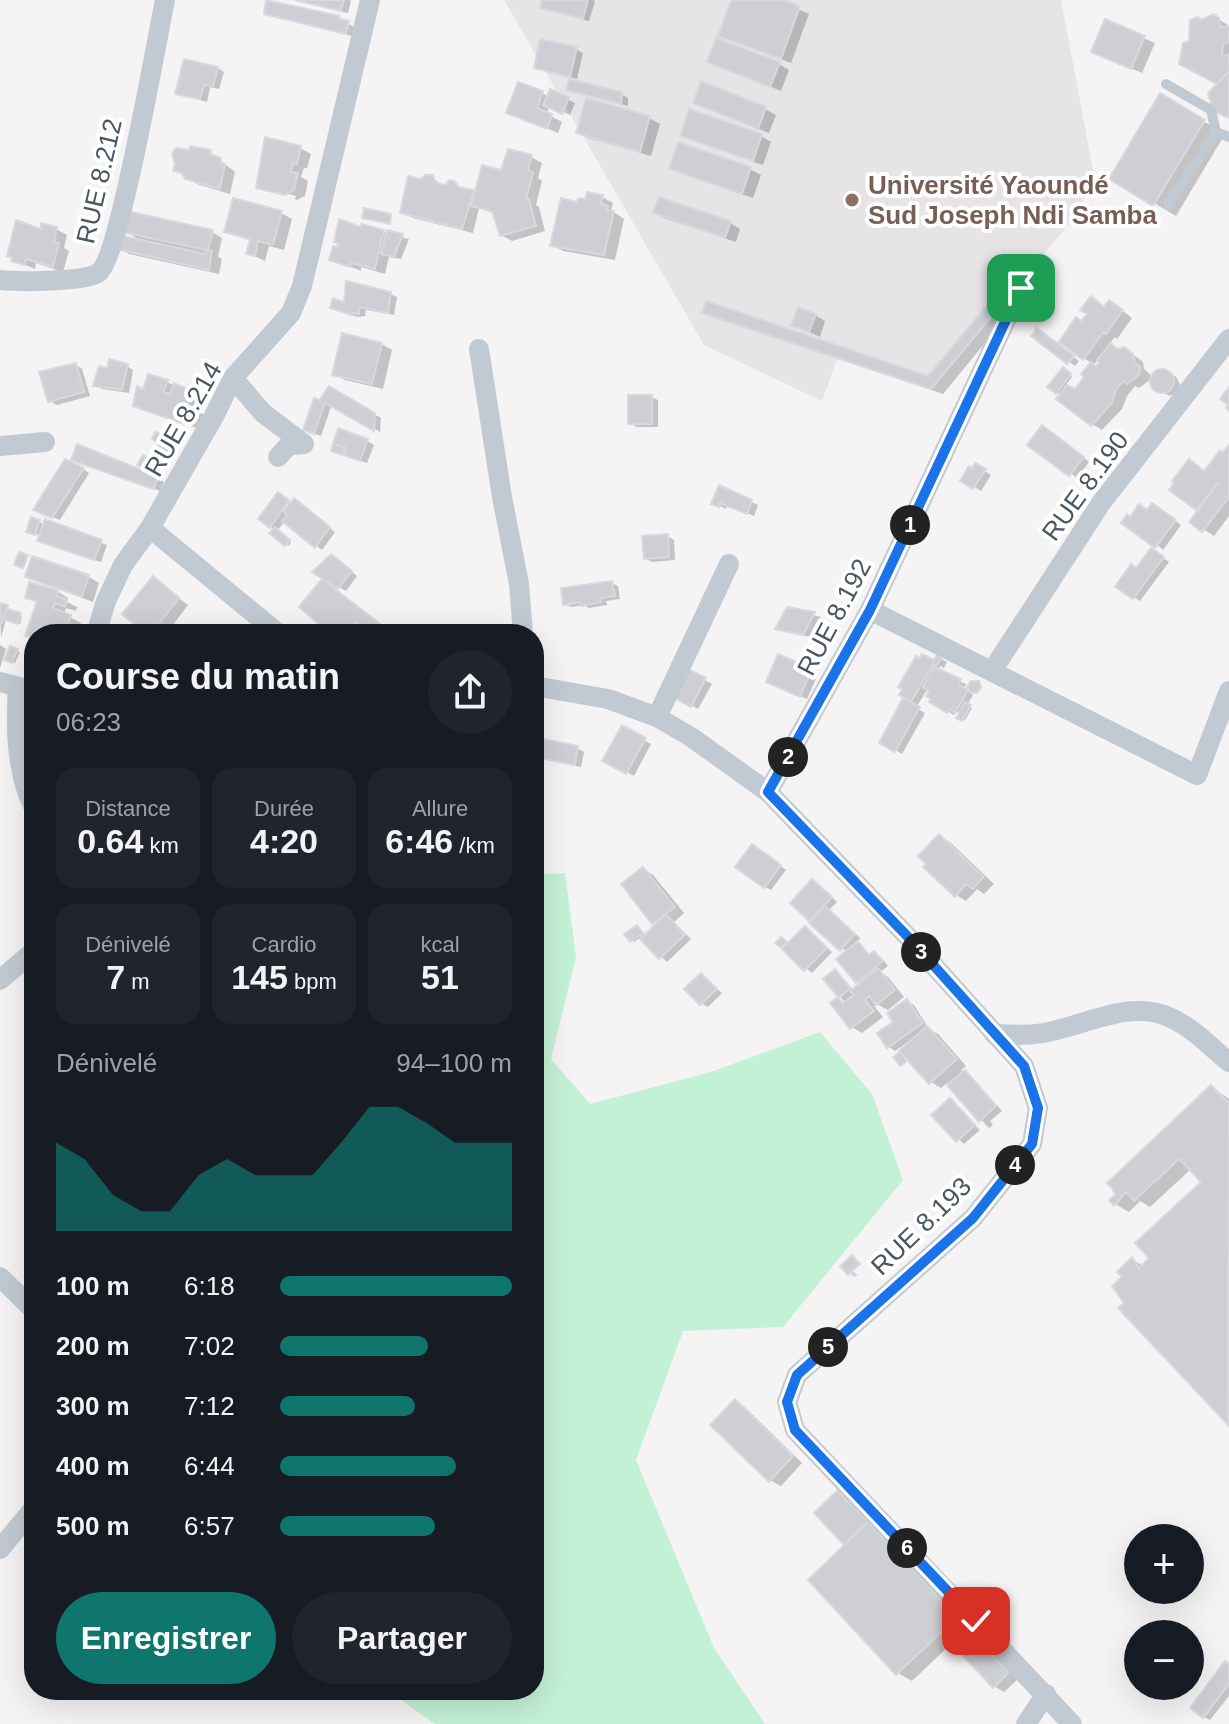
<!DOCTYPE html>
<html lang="fr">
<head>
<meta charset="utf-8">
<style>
	body { margin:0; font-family:Helvetica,sans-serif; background:#20242c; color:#f1f3f6; height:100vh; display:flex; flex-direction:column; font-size:30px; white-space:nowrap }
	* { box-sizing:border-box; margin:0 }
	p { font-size:26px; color:#9ea1a6 }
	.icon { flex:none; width:44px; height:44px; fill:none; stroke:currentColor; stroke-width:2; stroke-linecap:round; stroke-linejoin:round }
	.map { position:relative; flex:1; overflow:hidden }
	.drawer { position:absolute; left:24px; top:624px; width:520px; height:1076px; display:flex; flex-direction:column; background:#171b24; border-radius:32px; box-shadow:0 8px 32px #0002 }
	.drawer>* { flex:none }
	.fabs { position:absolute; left:1124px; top:1524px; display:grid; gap:16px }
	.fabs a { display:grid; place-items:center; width:80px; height:80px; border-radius:50%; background:#171b24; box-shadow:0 8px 32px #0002; font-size:40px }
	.pin { position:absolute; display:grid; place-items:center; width:68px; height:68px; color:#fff; margin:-34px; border-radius:16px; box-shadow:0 4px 12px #0006 }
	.km { position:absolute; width:40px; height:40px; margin:-20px; border-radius:50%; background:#222; color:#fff; font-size:22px; line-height:40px; text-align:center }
	.round { display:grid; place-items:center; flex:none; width:84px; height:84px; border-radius:42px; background:#20242c }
	.head { display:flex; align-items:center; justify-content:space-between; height:136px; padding:0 32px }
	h1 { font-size:36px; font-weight:700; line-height:60px }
	.metrics { display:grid; grid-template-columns:repeat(3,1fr); gap:12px; height:136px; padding:8px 32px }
	.metrics div { display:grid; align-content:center; border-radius:20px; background:#20242c; text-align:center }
	.metrics b { font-size:34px; font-weight:700 }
	.metrics small { font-size:22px; font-weight:400 }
	.metrics p { font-size:22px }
	.chart { height:224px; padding:16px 32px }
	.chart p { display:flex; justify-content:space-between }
	.chart svg { width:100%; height:144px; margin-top:8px; fill:#0f766e; opacity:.7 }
	.button { display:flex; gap:16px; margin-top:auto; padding:16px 32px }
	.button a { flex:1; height:92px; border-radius:48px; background:#0f766e; color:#fff; font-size:32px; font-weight:700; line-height:92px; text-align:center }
	.button a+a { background:#20242c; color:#f1f3f6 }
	ul { padding:0 32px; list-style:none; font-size:26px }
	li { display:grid; grid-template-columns:128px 96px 1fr; align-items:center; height:60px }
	li i { height:20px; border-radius:10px; background:#0f766e }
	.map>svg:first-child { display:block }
	.education { fill:#e6e4e5 }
	.green { fill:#c3f1d5 }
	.shadow { fill:#0003; fill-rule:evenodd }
	.building { fill:#cdcfd5; stroke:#d7d9de; stroke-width:2 }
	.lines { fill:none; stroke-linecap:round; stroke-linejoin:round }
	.service { stroke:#c1cad2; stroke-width:10 }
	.minor { stroke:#c1cad2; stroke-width:20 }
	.route-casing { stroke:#fff; stroke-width:16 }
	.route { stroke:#1a73e8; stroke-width:10 }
	.education-dot { fill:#8d6e63; stroke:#fff; stroke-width:3 }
	.labels { text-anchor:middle; stroke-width:8; stroke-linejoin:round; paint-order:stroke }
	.street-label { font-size:26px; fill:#4a5661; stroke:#fff }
	.education-label { font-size:26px; font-weight:bold; fill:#785e54; stroke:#fff; text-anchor:start }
</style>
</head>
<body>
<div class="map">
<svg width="1229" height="1724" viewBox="0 0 1229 1724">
	<rect width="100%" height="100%" fill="#f5f3f3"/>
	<!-- education -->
	<polygon class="education" points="504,0 1061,0 1095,180 1073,219 931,389 838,357 822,401 704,345"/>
	<!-- green -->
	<polygon class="green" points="565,873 576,957 551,1059 590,1104 711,1072 820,1032 872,1094 903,1180 783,1327 683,1331 636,1460 714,1648 765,1724 435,1724 387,1690 534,1690 534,875"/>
	<!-- shadow -->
	<g class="shadow">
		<polygon points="293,0 349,0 351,1 348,13"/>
		<polygon points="544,0 593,0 595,1 589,21 549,11 542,7"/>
		<polygon points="733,0 778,0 809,14 791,63 720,35"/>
		<polygon points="266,13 338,18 354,27 352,36"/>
		<polygon points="1214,16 1229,26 1229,117 1220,83 1191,42 1201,21"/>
		<polygon points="1106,22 1155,43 1142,73 1104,57"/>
		<polygon points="576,49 583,53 577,79 536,67"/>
		<polygon points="709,61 779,64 789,70 781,91"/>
		<polygon points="218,68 224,72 219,89 210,87 207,102 178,93"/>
		<polygon points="569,89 621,94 628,98 628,106"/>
		<polygon points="551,91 575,103 570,115 549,106 547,114 562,122 558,133 509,112 542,93 548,97"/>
		<polygon points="1161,96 1225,134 1176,216 1112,178"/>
		<polygon points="695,103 765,109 776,115 769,133"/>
		<polygon points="649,118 660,124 651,156 588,138 578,132"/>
		<polygon points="682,135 761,136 771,142 763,165 693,141"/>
		<polygon points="300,148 311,154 307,168 304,168 301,177 308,181 305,196 297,200 295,199 296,196 266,188 266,191 258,187"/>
		<polygon points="210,152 235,172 230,194 197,184 176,170"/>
		<polygon points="531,157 542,163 538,178 542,181 536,205 539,207 545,231 512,241 501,235 495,214 479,208 473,233 413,218 402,212 422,181 433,178 445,188 453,183 465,190 477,193 503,172"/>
		<polygon points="672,168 750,169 761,175 753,198 682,174"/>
		<polygon points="602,197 613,203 611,210 624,219 615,260 563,251 553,245 579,204"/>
		<polygon points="281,213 292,219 284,250 269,246 265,261 248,253 251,241 226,231"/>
		<polygon points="656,213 730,223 740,229 736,242 666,219"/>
		<polygon points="363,227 409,239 401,259 389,257 385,274 361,267 361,271 332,259 338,249"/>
		<polygon points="56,229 67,235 64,248 69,251 63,272 36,263 35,269 13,260 43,232"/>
		<polygon points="125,231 212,232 222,238 218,257 222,259 219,274 129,254 118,248 143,242"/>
		<polygon points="1015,275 1031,287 943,394 715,318 704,312 928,379"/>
		<polygon points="390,294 397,297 394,315 366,310 365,316 358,317 339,311 346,305"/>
		<path d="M 1092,298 L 1106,308 L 1120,309 L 1132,318 L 1117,339 L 1115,337 L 1109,344 L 1135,356 L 1143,362 L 1144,369 L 1153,377 L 1154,373 L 1160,371 L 1168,373 L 1176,377 L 1180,384 L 1177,392 L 1170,396 L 1156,389 L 1151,379 L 1139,388 L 1135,386 L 1127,396 L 1122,409 L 1102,430 L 1092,424 L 1057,392 L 1063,370 L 1072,377 L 1065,386 L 1075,392 L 1093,364 L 1084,358 L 1082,323 L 1089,314 ZM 1098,359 L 1102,362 L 1097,368 L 1093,366 Z"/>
		<polygon points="815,315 825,321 820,337 794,325"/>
		<polygon points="1044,334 1079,361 1075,366 1034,336"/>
		<polygon points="343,335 382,344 392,350 383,389 345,380 334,374"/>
		<polygon points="76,365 82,369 90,396 57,405 50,401"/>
		<polygon points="127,366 133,370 129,393 102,389 96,385 108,371"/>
		<polygon points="167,382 202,398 197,410 206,416 199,429 136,405 144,392"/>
		<polygon points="330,389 381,418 380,432 332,404 321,436 312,433 321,403"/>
		<polygon points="651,397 658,400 658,427 637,427 630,423"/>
		<polygon points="1049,431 1089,462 1077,478 1030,444"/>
		<polygon points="156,434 172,441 166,454 158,450 161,442"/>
		<polygon points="367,441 374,445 367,463 352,458"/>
		<polygon points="1229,448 1229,516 1214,536 1192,522 1200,511 1172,490 1190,461 1206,472"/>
		<polygon points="80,462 158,478 164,482 160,491"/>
		<polygon points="976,465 991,475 981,491 963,480"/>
		<polygon points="83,469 89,473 60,520 42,513"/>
		<polygon points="278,495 292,503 301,504 335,532 322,550 285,521 277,531 291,542 289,546 271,527"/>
		<polygon points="751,502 758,505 754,516 727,505 726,509 714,503"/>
		<polygon points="1159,509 1181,525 1163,550 1131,519"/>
		<polygon points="32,520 107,545 101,562 46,544 41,536 31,532"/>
		<polygon points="667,536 674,540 675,560 652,562 645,558"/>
		<polygon points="1158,554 1169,562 1140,601 1134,597 1137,570"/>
		<polygon points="33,558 89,577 99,583 93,602 56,588 55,590 68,598 67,602 77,607 76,611 66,608 64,614 81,623 77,634 34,634 34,638 28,635 38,603 28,597 54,591 55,588 27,576"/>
		<polygon points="337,560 357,576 346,591 335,585"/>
		<polygon points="154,579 188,605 166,634 149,634"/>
		<polygon points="323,582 333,587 393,634 372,634 366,628 361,634 332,634"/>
		<polygon points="611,583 618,586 620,599 606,601 607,605 589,608 584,605 572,607 565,604"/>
		<polygon points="0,605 22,616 20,624 6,619 1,638"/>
		<polygon points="789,609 821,617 810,637 778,629"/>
		<polygon points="0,645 6,649 0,668"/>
		<polygon points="11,649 20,652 15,663 6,659"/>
		<polygon points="779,657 818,674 807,699 775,685"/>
		<polygon points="938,657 947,662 944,668 940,666 938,671 966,684 964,689 973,695 967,705 972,708 965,720 959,717 961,714 956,711 954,715 932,702 932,690 928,688 916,708 925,713 902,754 882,742 906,697 916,659 935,663"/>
		<polygon points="689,671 712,684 698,709 676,696"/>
		<polygon points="622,728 651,744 634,776 604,760"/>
		<polygon points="534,739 577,748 584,752 581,767 534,757"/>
		<polygon points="939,836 950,842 994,884 984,894 977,889 966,901 956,895"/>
		<polygon points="759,850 786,870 771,890 765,887"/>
		<polygon points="643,869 653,875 684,913 674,922 691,939 667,962 641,937 634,942 632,940 640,929 645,936 657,925 623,885"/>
		<polygon points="813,881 837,902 829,910 860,938 857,943 871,956 875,953 881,957 888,966 880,972 888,977 904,997 888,1010 877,1004 874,1006 883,1017 862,1033 852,1027 837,999 846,1004 826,979 836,972 854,990 862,984 858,982 847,952 810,919"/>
		<polygon points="806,929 832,952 812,973 782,947 784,941 789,945"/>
		<polygon points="701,975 722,993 708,1007 701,1003"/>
		<polygon points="907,1002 914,1005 929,1029 938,1034 966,1066 961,1070 971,1076 1002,1111 990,1121 993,1125 989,1128 947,1083 941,1088 931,1082 909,1041 895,1051 889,1047 896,1022"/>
		<polygon points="1212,1087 1229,1099 1229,1423 1121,1308 1127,1303 1124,1277 1132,1260 1144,1266 1204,1182 1191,1169 1150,1207 1140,1201 1129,1212 1115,1204"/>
		<polygon points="950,1101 980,1130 964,1144 934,1116"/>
		<polygon points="735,1402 746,1408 802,1463 781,1486 770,1480"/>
		<polygon points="849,1499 1018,1679 1004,1692 994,1686 953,1642 912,1681 898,1673 847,1545 817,1513"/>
		<polygon points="1229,1666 1229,1696 1210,1720 1204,1717"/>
	</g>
	<!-- building -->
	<g class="building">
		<polygon points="266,0 339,16 338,18 349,21 346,34 264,14"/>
		<polygon points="296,0 344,0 341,11"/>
		<polygon points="542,0 588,0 583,19 540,8"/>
		<polygon points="731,0 784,0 800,6 781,59 718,36"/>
		<polygon points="1214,14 1219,18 1220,27 1229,26 1229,42 1224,43 1222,51 1223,56 1229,54 1229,71 1217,84 1179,64 1183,43 1189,41 1190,20 1198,17 1201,20"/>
		<polygon points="1105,19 1145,36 1131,69 1091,52"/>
		<polygon points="716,38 780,62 770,87 707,62"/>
		<polygon points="540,39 577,47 570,77 534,68"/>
		<polygon points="184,59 218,67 213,87 204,85 200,99 175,94"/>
		<polygon points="1229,71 1229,118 1213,111 1208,93"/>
		<polygon points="569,79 622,92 621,104 566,90"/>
		<polygon points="701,81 766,107 758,129 693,103"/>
		<polygon points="518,82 543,91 537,108 552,114 547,129 506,113"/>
		<polygon points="550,89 569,97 562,114 543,105"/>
		<polygon points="1160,93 1205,120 1153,206 1109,179"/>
		<polygon points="586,98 650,116 640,152 576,133"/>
		<polygon points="689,109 762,134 753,161 680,136"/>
		<polygon points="265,137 301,146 297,164 293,163 291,172 298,173 294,190 285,195 256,188"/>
		<polygon points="678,142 751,167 742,194 669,169"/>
		<polygon points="190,146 211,150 210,154 221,158 220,163 225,164 220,189 185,179 182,173 173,171 175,163 172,154 176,148 189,150"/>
		<polygon points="508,149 532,155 528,170 533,173 526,199 529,199 536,226 500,236 492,211 471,206 482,165 501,170"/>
		<polygon points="425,175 433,175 435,183 445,185 449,180 454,181 459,187 474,190 462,229 400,213 408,176 421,179"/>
		<polygon points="587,192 603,195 601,204 608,206 607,210 614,211 604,255 550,246 561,198 577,202 578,198 585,199"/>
		<polygon points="659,197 731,221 725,238 653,213"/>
		<polygon points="233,198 282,211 273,245 258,241 255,256 246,254 250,239 224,232"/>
		<polygon points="364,208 391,214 390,224 362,218"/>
		<polygon points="127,211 213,230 208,250 212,251 209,270 116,249 119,235 205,254 207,250 122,232"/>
		<polygon points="339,219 360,227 361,224 384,230 375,269 351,263 350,267 329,260 333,246 337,247 338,244 334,242"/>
		<polygon points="16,220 41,229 41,223 57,227 54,242 59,243 53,267 26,259 24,265 11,261 12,257 7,256"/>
		<polygon points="387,230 403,234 394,257 381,254"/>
		<polygon points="1014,273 1022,280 931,389 702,313 706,301 928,376"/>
		<polygon points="346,281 391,292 388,313 359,307 359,314 352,313 351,315 330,308 333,298 344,302"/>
		<polygon points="1091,296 1104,307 1109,300 1123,310 1106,334 1103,333 1083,360 1059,342 1076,317 1081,321 1087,314 1080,310"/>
		<polygon points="798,307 816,314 809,332 791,326"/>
		<polygon points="1037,328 1074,356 1067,364 1031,336"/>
		<polygon points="342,333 382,343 372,384 332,375"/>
		<polygon points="1111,343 1117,349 1125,347 1133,354 1134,361 1140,367 1139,375 1127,384 1123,381 1116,390 1112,403 1091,426 1056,399 1067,385 1075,389 1084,377 1081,374 1091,362 1096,366 1099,362 1097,360"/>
		<polygon points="109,359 128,364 122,390 93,386 99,366 107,368"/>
		<polygon points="76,363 84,392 48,402 39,372"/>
		<polygon points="1063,367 1071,374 1056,394 1047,387"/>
		<circle cx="1162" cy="381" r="12"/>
		<polygon points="148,374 168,380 163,392 170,394 174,383 192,391 187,405 197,408 187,425 133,406 137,386 143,389"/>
		<polygon points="329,386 375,413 374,431 325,403 314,434 303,430 314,398 320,400"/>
		<polygon points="1229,387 1229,411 1226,408 1228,405 1220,399"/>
		<rect x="628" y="395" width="24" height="29"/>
		<polygon points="1042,425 1084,457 1069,476 1027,445"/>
		<polygon points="338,428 368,439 360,461 343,455 346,448 333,444"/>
		<polygon points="155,432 171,438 163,454 155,451 159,443 152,439"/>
		<polygon points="77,444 159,477 153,489 71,460"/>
		<polygon points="333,444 346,448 343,455 331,451"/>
		<polygon points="1229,445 1229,497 1202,532 1189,522 1219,482 1196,510 1169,490 1174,483 1172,481 1189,459 1204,471 1220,450 1223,452"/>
		<polygon points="143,455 158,463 153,473 137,465"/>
		<polygon points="65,459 84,468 52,518 33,510"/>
		<polygon points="975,463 986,469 973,489 960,481 969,466 972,468"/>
		<polygon points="719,485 752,500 747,514 720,503 719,507 711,504"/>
		<polygon points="278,492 289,500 270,528 258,519"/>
		<polygon points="294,498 330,527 315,548 282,521 287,515 283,511"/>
		<polygon points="1152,503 1176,520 1155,548 1121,523 1127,514 1130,517 1139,504 1147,510"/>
		<polygon points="31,517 40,520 35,535 26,532"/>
		<polygon points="45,519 102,540 94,560 37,541"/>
		<polygon points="275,527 290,540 285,546 269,533"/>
		<polygon points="668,534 669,557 644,559 642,536"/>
		<polygon points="1151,548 1164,557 1133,599 1115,587 1131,564 1136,568"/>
		<polygon points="19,552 28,555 23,568 14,565"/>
		<polygon points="331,554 352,571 338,589 312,572"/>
		<polygon points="32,556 89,575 82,597 25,577"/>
		<polygon points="153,576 179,598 151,634 146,634 122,614"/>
		<polygon points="322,579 384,627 385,634 369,634 356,622 346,634 330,634 299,607"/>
		<polygon points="612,581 615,596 600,598 601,602 581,606 580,602 563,605 561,588"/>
		<polygon points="29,582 58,590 57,596 67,600 65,607 55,603 53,608 71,615 65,634 34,634 34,638 25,636 37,601 25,598"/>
		<polygon points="0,603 8,605 2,623 0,623"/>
		<polygon points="787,607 815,612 803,635 775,629"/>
		<polygon points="7,609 21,613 17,624 3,619"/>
		<polygon points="10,646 18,649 12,663 4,660"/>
		<polygon points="778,654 812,669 800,697 766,682"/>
		<polygon points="922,654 934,660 937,655 942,657 936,666 933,664 911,702 899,695 902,689 898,687 916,656 919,659"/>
		<polygon points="934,667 961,679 958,684 968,690 955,713 949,709 947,713 929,702 931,699 926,696 929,691 923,687"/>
		<polygon points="688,669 706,678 691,707 673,697"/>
		<polygon points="971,681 979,681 981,687 977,693 970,693 967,686"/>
		<polygon points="903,698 920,707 895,752 879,743"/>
		<polygon points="965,702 971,705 962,721 956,718"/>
		<polygon points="622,725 646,738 626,774 602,761"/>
		<polygon points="534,737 578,746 575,765 534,757"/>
		<polygon points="939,834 984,877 973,889 966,884 955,897 923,867 926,864 918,856"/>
		<polygon points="752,844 781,865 764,888 735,867"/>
		<polygon points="643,867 675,907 652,924 621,884"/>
		<polygon points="812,879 832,897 809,921 790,903"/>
		<polygon points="825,906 855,934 840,951 809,923"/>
		<polygon points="666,914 685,935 659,959 640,939"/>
		<polygon points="637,925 643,933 630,942 624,934"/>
		<polygon points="805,926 827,948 804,971 782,949"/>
		<polygon points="781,937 787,942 781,948 775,943"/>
		<polygon points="858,941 869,955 874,951 883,961 856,983 836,959"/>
		<polygon points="878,968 895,990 876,1005 869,996 865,1000 874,1011 850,1029 830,1003 837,997 843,1003 854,995 850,991"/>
		<polygon points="835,969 850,988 839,998 823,979"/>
		<polygon points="701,973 717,989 700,1005 684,989"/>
		<polygon points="907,999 923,1023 887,1048 877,1033 893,1022 887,1013"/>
		<polygon points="927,1026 957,1059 929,1084 899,1051"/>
		<polygon points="900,1052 907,1061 900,1066 893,1057"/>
		<polygon points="965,1070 996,1106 979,1122 947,1085"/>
		<polygon points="1211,1085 1229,1103 1228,1425 1118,1308 1124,1303 1112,1286 1122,1277 1117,1272 1132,1257 1139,1268 1149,1258 1135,1243 1201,1182 1179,1159 1134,1201 1126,1192 1114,1206 1109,1200 1115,1195 1113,1189 1107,1183"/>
		<polygon points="950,1098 975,1125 956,1142 931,1115"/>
		<polygon points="852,1255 860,1264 852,1271 856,1275 854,1276 850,1272 848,1275 840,1266"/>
		<polygon points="735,1399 793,1456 769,1482 710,1425"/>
		<polygon points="838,1490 868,1522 844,1545 814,1513"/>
		<polygon points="868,1522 957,1617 896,1675 808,1580"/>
		<polygon points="957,1617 1009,1672 993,1688 941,1632"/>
		<polygon points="1225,1661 1229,1664 1229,1684 1203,1718 1190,1708"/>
	</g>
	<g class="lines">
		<!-- service -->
		<g class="service">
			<polyline points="1166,84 1211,110 1216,132 1168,205"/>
			<polyline points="1216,132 1229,137"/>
		</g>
		<!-- minor -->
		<g class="minor">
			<path d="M 0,280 C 19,282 83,282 98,273 C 119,260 157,38 165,0"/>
			<polyline points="479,349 502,497 519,584 523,634"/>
			<polyline points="233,378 263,413 304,444 289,445 278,457"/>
			<polyline points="0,446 45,442"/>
			<polyline points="150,528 279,634"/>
			<polyline points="870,610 1197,775 1229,691"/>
			<polyline points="96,634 106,601 123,565 150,528 213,418 233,378 291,313 302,286 370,0"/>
			<polyline points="992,671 1101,503 1229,339"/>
			<polyline points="0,682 34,691"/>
			<polyline points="534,686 608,699 657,717 691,737 768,792 909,938 1024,1066 1038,1108 1032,1144 973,1218 797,1375 787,1402 795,1430 1072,1724"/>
			<path d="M 18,687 C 15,727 16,772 34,808"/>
			<polyline points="657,717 729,564"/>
			<polyline points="768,792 870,610 1021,288"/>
			<polyline points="0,980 34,951"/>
			<path d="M 994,1034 C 1011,1035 1026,1036 1043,1033 C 1081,1027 1126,1001 1164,1015 C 1191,1025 1208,1045 1229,1062"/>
			<polyline points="0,1277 34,1310"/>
			<polyline points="0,1549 34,1508"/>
			<polyline points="1026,1724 1046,1694"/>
		</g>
	</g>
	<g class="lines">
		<defs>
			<polyline id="route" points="976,1621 795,1430 787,1402 797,1375 973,1218 1032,1144 1038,1108 1024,1066 909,938 768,792 870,610 1021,288"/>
		</defs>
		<!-- route casing -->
		<use href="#route" class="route-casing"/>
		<!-- route -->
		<use href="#route" class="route"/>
	</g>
	<!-- markers -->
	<circle class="education-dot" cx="852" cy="200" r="8"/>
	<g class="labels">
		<!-- street labels -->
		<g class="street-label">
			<text transform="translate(99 181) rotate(-77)" y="9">RUE 8.212</text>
			<text transform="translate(183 419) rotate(-60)" y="9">RUE 8.214</text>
			<text transform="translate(1085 486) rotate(-54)" y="9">RUE 8.190</text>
			<text transform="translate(834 617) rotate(-62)" y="9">RUE 8.192</text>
			<text transform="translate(921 1226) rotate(-44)" y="9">RUE 8.193</text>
		</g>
		<!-- education labels -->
		<g class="education-label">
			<text x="868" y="194">Université Yaoundé<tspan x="868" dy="30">Sud Joseph Ndi Samba</tspan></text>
		</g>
	</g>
</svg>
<div class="fabs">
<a>+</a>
<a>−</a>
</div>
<div class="pin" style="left:1021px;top:288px;background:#1e9e55"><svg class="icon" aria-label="arrive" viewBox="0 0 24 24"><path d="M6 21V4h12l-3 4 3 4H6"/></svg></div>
<div class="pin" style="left:976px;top:1621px;background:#d93025"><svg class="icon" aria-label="check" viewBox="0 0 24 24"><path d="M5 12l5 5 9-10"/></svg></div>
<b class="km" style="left:910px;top:525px">1</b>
<b class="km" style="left:788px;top:757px">2</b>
<b class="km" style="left:921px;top:952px">3</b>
<b class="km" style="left:1015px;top:1165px">4</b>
<b class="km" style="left:828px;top:1347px">5</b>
<b class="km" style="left:907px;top:1548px">6</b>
<section class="drawer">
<div class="head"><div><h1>Course du matin</h1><p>06:23</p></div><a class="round"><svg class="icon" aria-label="share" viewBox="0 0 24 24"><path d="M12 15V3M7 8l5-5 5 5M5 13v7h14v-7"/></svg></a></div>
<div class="metrics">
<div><p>Distance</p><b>0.64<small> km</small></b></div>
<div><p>Durée</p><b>4:20</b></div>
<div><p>Allure</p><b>6:46<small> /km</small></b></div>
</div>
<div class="metrics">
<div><p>Dénivelé</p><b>7<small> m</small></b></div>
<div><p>Cardio</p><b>145<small> bpm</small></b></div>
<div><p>kcal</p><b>51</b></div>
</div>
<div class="chart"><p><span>Dénivelé</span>94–100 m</p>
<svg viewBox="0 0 160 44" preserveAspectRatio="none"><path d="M0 44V17L10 22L20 33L30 38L40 38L50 27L60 22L70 27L80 27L90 27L100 17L110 6L120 6L130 11L140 17L150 17L160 17V44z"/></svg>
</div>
<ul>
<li><b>100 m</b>6:18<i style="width:100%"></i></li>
<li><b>200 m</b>7:02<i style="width:64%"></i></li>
<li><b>300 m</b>7:12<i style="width:58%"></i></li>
<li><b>400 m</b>6:44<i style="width:76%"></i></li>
<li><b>500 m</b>6:57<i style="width:67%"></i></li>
</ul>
<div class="button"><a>Enregistrer</a><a>Partager</a></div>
</section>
</div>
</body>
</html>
